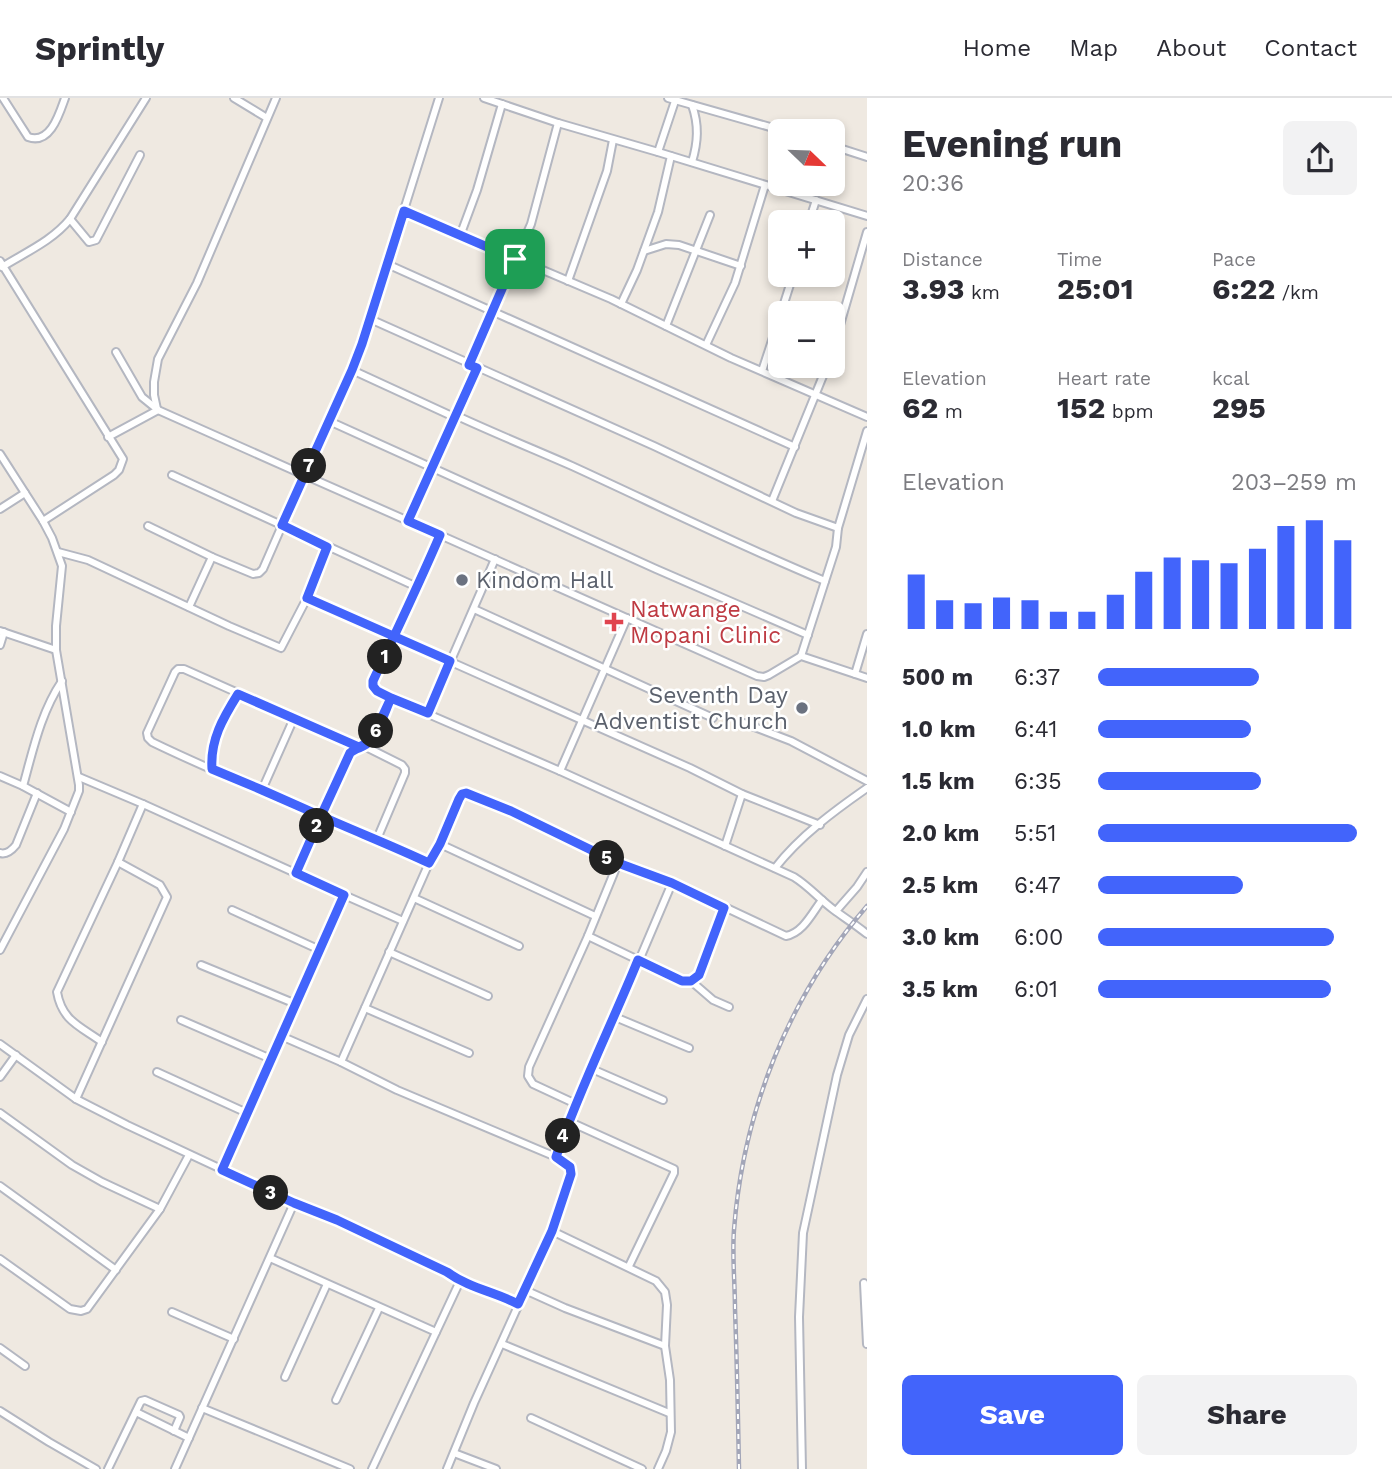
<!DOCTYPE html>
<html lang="en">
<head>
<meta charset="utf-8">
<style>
	body { margin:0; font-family:"Work Sans",sans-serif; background:#f2f2f3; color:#2b2b33; height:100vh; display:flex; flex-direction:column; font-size:26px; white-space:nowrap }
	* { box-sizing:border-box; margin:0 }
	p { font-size:23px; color:#7c7c81 }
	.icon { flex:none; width:38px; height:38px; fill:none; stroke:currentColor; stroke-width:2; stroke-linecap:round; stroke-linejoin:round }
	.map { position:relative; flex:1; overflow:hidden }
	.panel { display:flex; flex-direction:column; background:#fff; width:525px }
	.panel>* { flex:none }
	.needle { width:46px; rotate:113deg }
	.buttons { position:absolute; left:768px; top:21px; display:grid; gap:14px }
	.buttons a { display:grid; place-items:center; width:77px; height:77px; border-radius:10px; background:#fff; box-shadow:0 4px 10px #0003; font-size:35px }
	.pin { position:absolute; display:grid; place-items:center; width:60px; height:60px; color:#fff; margin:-30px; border-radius:14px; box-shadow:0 4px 10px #0006 }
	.km { position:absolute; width:35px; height:35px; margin:-18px; border-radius:50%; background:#222; color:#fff; font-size:19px; line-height:35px; text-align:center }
	.round { display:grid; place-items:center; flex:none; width:74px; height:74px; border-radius:10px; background:#f2f2f3 }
	.summary { display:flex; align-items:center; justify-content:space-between; height:119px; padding:0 35px }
	h1 { font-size:38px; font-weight:700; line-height:52px }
	.metrics { display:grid; grid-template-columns:repeat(3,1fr); gap:10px; height:119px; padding:7px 35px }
	.metrics div { display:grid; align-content:center }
	.metrics b { font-size:30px; font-weight:700 }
	.metrics small { font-size:19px; font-weight:400 }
	.metrics p { font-size:19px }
	.chart { height:196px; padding:14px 35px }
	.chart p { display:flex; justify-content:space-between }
	.chart svg { width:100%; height:126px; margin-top:7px; stroke:#4264fb; stroke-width:6 }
	.cta { display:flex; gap:14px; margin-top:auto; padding:14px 35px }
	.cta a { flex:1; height:80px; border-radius:10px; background:#4264fb; color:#fff; font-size:28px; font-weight:700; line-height:80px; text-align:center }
	.cta a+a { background:#f2f2f3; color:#2b2b33 }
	ul { padding:0 35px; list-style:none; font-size:23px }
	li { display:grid; grid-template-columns:112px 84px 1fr; align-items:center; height:52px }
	li i { height:18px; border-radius:9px; background:#4264fb }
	header { display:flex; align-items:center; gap:42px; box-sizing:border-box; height:98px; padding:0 35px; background:#fff; border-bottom:2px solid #e1e1e2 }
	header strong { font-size:33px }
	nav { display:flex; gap:38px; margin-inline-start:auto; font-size:24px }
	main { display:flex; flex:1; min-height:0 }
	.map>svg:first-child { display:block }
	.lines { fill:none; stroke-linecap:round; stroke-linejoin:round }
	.street-casing { stroke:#b4b7c1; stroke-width:10 }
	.street { stroke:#fff; stroke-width:6 }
	.rail-casing { stroke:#a3a6b8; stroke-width:4.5 }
	.rail { stroke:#fff; stroke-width:2; stroke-dasharray:5; stroke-linecap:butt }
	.route-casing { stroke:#fff; stroke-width:14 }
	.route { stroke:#4264fb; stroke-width:9 }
	.worship-dot { fill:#6b7280; stroke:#fff; stroke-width:2.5 }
	.health-dot { fill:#e0444e; stroke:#fff; stroke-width:2.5 }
	.labels { text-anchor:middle; stroke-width:5; stroke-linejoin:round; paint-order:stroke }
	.worship-label { font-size:23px; fill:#5b616d; stroke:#fff; text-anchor:start }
	.health-label { font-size:23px; fill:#be3a42; stroke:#fff; text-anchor:start }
</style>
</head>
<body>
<header>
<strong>Sprintly</strong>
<nav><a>Home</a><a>Map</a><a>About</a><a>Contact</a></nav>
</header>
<main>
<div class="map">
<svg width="867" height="1371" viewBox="0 0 867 1371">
	<rect width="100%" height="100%" fill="#efe9e1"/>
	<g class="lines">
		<defs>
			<g id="street">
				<path d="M 3,0 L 28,39 C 50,47 59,17 65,0"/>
				<polyline points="234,0 267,20"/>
				<path d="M 439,0 L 362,246 L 352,272 L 304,377 L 440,437 L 373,583 L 373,588 L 377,593 L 391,600 L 560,673 L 794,779 C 810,789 819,801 834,812 C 845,820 856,827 867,836"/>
				<polyline points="484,0 558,25 658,54 867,118"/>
				<polyline points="668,0 784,33"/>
				<polyline points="833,48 867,59"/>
				<polyline points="658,54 676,0"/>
				<path d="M 692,64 C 698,44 699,27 692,7"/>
				<polyline points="404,113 611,201 731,260 867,319"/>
				<polyline points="70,121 89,144 96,142 140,57"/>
				<polyline points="809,124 816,102"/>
				<polyline points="460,138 477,92 502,6"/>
				<polyline points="644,153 666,146 679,147 741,168"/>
				<polyline points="0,163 123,361 119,372 114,377 43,423"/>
				<polyline points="387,166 795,349"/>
				<path d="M 2,169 C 26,154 52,143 70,121 L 146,0"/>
				<polyline points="568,183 607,73 613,42"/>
				<polyline points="621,206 637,172 658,114 671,58"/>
				<polyline points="781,215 793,177"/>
				<polyline points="370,221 654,348 796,415 838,430"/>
				<polyline points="666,228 710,117"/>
				<polyline points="706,247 735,185 765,87"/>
				<polyline points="833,251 867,134"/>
				<polyline points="116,254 142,299 158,312 304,377 263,471 259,475 253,476 212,459 148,428"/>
				<polyline points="469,267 531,126 558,25"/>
				<polyline points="352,272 454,319"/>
				<polyline points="762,273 780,218"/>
				<polyline points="157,311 154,297 154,284 158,261 197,185 276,0"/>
				<path d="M 455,317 C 494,335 533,351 572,368 C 657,407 740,448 825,483"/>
				<polyline points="329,323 656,471 808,537"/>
				<polyline points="108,339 158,312"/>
				<polyline points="0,356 43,423 52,440 62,468 56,528 56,552 79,687 79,693 64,731 0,852"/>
				<polyline points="172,377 417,489"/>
				<polyline points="772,403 827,268"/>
				<polyline points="0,411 25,395"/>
				<polyline points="408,423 477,270"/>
				<polyline points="440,437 757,578 764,579 769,577 801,558 867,580"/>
				<polyline points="58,454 88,462 229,528 281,550 307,500 327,449"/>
				<polyline points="307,500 690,670 742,696 820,727"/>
				<polyline points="189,509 212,459"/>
				<polyline points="474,511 713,620"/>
				<polyline points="0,533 56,552"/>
				<polyline points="0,547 4,534"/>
				<polyline points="801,558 836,449 838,430 867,333"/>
				<polyline points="855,576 867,536"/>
				<polyline points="428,615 495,461"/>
				<polyline points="744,625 791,643 867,683"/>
				<polyline points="364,648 402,667 405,671 405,675 377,741"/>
				<path d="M 359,649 L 184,571 L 178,571 L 175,574 L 147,635 L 148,640 L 152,644 C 243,688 337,723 429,765"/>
				<path d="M 212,671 C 210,641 223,621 238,596"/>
				<polyline points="560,673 627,520"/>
				<polyline points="0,678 23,688 71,714"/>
				<polyline points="79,679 143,706 344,797 222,1072"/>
				<path d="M 23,688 C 33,652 41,614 62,583"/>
				<polyline points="262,692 294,620"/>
				<polyline points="440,746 595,818"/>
				<polyline points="725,748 742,696"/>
				<path d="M 0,755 C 7,757 12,752 16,747 L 37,695"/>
				<path d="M 775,770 C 800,738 834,713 867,690"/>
				<path d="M 296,775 L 350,655 C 356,649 365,650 370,643 C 377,635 386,611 391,600"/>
				<polyline points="344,797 403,823"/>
				<polyline points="414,800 519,848"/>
				<polyline points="232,812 320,852"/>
				<polyline points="836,813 857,789 867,774"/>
				<polyline points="588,838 682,883 691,883 699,877 724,810"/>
				<polyline points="389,854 488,898"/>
				<polyline points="201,867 296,906"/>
				<polyline points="691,883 713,902 729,909"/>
				<polyline points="365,910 469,955"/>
				<polyline points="615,919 689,950"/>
				<polyline points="181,922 271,961"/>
				<polyline points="281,938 341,964 397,992 556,1059 570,1069 571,1076 552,1133 474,1305 447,1371"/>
				<path d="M 102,944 C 80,928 62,923 57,894 L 118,764 L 143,706"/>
				<path d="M 0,946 L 76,1001 L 127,1027 L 294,1105 L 337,1121 L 447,1174 C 469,1190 495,1194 518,1206"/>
				<path d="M 341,964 L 429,765 L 440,746 L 462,696 L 466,695 L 511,713 L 618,765 L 699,797 L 786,838 C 803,835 812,815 822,802"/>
				<polyline points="592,971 663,1002"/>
				<polyline points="157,974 247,1015"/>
				<polyline points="0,979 16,957"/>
				<polyline points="76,1001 167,799 160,787 118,764"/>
				<polyline points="576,1006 533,986 528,978 529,969 588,838 618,765"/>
				<polyline points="0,1015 72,1067 102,1084 160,1111"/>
				<polyline points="568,1023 674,1071 674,1075 629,1168"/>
				<polyline points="556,1059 568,1023 615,919 672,785"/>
				<polyline points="0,1088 116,1172"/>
				<polyline points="552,1133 656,1183 665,1194 667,1207 665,1248 670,1282 671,1334 666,1353 658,1371"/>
				<polyline points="270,1160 436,1234"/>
				<polyline points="0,1161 70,1211 81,1213 87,1211 160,1111 189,1057"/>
				<polyline points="864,1185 867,1246"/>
				<polyline points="525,1192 565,1210 665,1248"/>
				<polyline points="172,1214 234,1241"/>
				<polyline points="502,1246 669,1315"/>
				<polyline points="0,1250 25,1268"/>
				<polyline points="285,1279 327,1186"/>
				<polyline points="336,1302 379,1210"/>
				<polyline points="202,1310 350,1371"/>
				<polyline points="0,1313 49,1344 96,1371"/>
				<polyline points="136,1314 189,1340"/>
				<polyline points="531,1320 642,1371"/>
				<polyline points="454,1355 496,1371"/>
				<polyline points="108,1371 141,1303 145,1302 179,1317 180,1319 174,1333"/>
				<polyline points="175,1371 294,1105"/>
				<polyline points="372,1371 460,1183"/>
				<polyline points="802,1371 799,1219 803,1135 837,977 849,937 867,901"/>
			</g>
		</defs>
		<!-- street casing -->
		<use href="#street" class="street-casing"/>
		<!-- street -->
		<use href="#street" class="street"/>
		<defs>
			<path id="rail" d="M 739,1371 C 738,1318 737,1265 735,1211 C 735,1185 732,1158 734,1132 C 743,1013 789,898 867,808"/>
		</defs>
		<!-- rail casing -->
		<use href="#rail" class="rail-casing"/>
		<!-- rail -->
		<use href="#rail" class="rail"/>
	</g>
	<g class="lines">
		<defs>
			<path id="route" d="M 515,161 L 469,267 L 477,270 L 408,423 L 440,437 C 419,486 396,534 373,583 L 373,588 L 377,593 L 391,600 L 371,643 L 359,649 L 238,596 C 223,620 210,642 212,671 L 262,692 L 321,718 L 296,775 L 344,797 L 222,1072 L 294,1105 L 337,1122 L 447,1174 C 469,1190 495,1194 518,1206 L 552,1133 L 571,1076 L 570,1069 L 556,1059 C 579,992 611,928 638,862 L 682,883 L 691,883 L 699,877 L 724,810 L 672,785 L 618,765 L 511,713 L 466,695 L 462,696 L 459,701 L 440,746 L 429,765 C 393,748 357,734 321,718 L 350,655 C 356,649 365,650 370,643 C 378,635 386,611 391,600 L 428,615 L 450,563 L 307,500 L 327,449 L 282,427 L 352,272 L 362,246 L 404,113 L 515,161"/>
		</defs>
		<!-- route casing -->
		<use href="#route" class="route-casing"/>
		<!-- route -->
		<use href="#route" class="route"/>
	</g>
	<!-- markers -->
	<g class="worship-dot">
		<circle cx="462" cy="482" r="7"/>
		<circle cx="802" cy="610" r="7"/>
	</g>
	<path class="health-dot" d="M610.5 513.5h7v7h7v7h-7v7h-7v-7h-7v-7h7z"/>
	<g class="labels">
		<!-- worship labels -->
		<g class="worship-label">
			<text x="476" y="490">Kindom Hall</text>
			<text x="788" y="605" text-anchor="end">Seventh Day<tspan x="788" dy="26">Adventist Church</tspan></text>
		</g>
		<!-- health labels -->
		<g class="health-label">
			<text x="630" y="519">Natwange<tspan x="630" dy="26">Mopani Clinic</tspan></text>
		</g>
	</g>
</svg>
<div class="buttons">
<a><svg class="needle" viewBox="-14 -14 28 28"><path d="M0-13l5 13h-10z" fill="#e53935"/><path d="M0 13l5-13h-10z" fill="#7c7c81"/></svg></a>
<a>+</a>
<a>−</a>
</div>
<div class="pin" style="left:515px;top:161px;background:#1e9e55"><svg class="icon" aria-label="arrive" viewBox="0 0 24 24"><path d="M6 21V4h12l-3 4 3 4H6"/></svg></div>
<b class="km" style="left:385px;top:559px">1</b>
<b class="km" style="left:317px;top:728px">2</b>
<b class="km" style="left:271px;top:1095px">3</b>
<b class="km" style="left:563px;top:1038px">4</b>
<b class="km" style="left:607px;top:760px">5</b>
<b class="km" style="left:376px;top:633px">6</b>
<b class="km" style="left:309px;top:368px">7</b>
</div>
<section class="panel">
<div class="summary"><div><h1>Evening run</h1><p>20:36</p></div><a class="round"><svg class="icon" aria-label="share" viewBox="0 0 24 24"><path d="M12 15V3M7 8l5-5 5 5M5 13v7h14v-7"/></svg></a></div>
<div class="metrics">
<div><p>Distance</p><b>3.93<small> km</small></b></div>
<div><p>Time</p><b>25:01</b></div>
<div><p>Pace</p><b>6:22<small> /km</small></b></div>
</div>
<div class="metrics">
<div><p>Elevation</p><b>62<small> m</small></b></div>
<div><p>Heart rate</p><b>152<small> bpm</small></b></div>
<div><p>kcal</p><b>295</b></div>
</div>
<div class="chart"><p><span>Elevation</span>203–259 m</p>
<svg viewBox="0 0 160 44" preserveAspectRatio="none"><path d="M5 44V25M15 44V34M25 44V35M35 44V33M45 44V34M55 44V38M65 44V38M75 44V32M85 44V24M95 44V19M105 44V20M115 44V21M125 44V16M135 44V8M145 44V6M155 44V13"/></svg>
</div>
<ul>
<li><b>500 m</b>6:37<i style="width:62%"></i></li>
<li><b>1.0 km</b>6:41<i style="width:59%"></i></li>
<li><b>1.5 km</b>6:35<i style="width:63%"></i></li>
<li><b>2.0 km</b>5:51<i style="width:100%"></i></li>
<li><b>2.5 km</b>6:47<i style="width:56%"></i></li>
<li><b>3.0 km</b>6:00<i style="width:91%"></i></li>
<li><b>3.5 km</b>6:01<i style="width:90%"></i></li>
</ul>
<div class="cta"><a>Save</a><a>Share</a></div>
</section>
</main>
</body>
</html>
